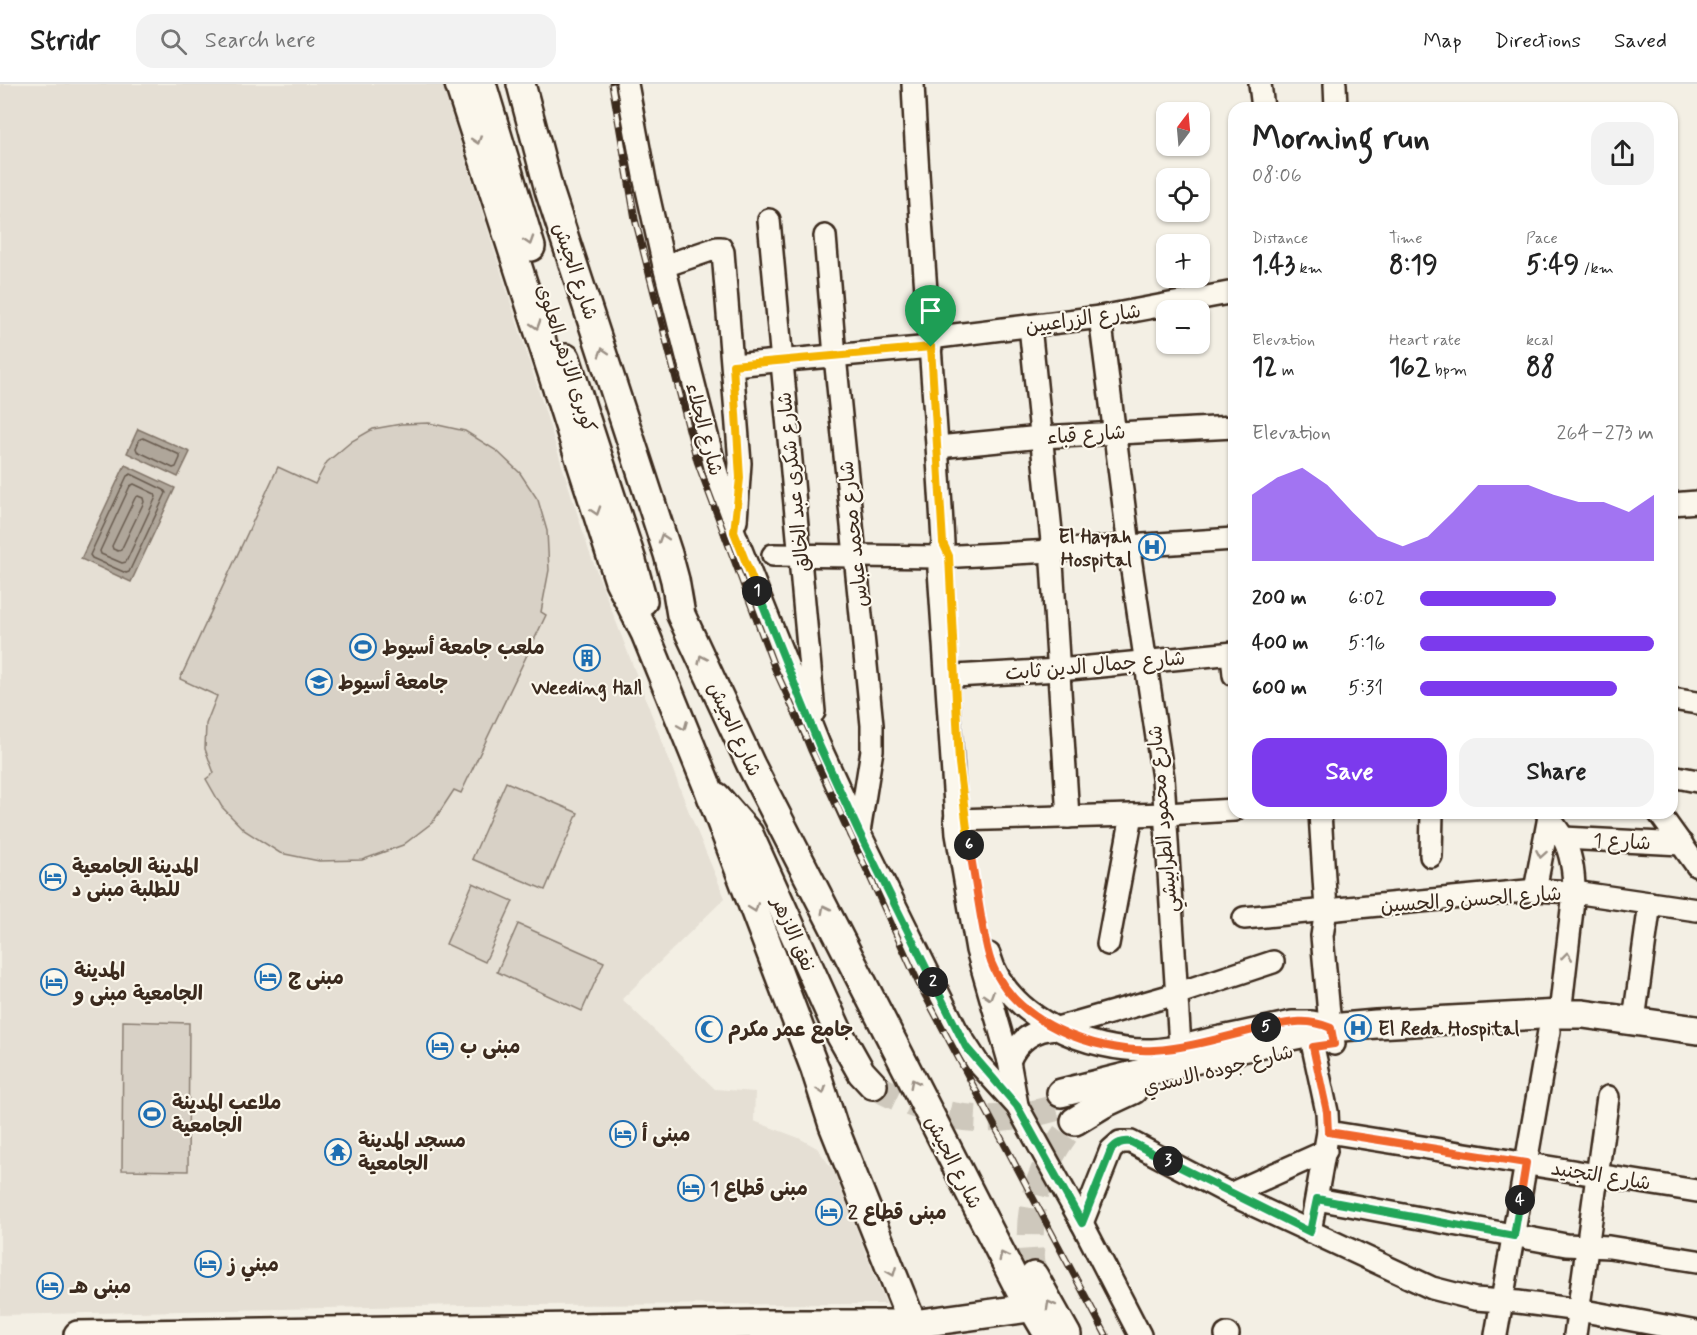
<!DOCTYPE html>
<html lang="en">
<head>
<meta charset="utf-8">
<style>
	body { margin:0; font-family:Mynerve,"Playpen Sans Arabic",sans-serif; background:#f2f2f2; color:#222; height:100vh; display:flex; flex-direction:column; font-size:22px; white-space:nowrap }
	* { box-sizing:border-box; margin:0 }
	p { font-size:20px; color:#767676 }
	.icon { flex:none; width:33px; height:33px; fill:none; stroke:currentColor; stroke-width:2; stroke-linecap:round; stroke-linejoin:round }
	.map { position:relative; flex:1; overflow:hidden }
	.side { position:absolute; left:1228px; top:18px; width:450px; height:717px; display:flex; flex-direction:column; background:#fff; border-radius:18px; box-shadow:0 2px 4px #0004 }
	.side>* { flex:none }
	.needle { width:39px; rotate:16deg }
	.tools { position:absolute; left:1156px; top:18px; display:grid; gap:12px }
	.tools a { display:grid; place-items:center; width:54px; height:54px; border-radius:12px; background:#fff; box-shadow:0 2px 4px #0004; font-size:30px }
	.pin { position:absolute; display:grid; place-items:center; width:51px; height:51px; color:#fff; margin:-62px -26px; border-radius:50% 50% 50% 0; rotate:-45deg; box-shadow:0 0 6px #0007 }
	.pin .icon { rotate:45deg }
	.km { position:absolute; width:30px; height:30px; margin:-15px; border-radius:50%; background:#222; color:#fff; font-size:16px; line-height:30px; text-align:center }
	.round { display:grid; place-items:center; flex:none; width:63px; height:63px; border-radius:18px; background:#f2f2f2 }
	.head { display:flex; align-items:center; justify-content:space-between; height:102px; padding:0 24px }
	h1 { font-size:33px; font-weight:700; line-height:45px }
	.figures { display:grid; grid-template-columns:repeat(3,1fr); gap:9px; height:102px; padding:6px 24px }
	.figures div { display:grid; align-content:center }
	.figures b { font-size:26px; font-weight:700 }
	.figures small { font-size:16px; font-weight:400 }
	.figures p { font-size:16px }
	.chart { height:168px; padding:12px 24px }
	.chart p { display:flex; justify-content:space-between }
	.chart svg { width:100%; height:108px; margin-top:6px; fill:#7c3aed; opacity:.7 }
	.button { display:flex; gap:12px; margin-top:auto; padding:12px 24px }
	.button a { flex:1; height:69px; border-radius:18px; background:#7c3aed; color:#fff; font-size:24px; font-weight:700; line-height:69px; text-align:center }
	.button a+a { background:#f2f2f2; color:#222 }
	ul { padding:0 24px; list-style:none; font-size:20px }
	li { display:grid; grid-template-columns:96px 72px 1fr; align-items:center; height:45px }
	li i { height:15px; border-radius:8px; background:#7c3aed }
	header { display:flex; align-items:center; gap:36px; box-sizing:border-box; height:84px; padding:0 30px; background:#fff; border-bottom:2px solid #e0e0e0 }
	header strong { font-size:28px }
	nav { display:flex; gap:33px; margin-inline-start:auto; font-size:21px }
	.search { width:420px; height:54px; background:#f2f2f2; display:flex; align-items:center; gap:15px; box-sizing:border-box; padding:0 21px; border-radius:18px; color:#767676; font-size:22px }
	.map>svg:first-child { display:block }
	.built { fill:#e5dfd4 }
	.green { fill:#d8d1c6; stroke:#8a7e72; stroke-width:1.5 }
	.water { fill:#afa69a; stroke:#817468; stroke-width:1.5 }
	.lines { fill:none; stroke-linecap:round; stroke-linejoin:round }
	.shore { stroke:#695c50; stroke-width:1.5 }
	.major-tunnel { stroke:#cec8bc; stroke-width:27; stroke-dasharray:27 14; stroke-linecap:butt }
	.minor-casing { stroke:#3b2a1e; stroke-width:26 }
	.major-casing { stroke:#3b2a1e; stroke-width:32 }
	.minor { stroke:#fbf7ec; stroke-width:21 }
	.major { stroke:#fbf7ec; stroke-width:27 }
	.rail-casing { stroke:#3b2a1e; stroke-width:7 }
	.rail { stroke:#fbf7ec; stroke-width:4.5; stroke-dasharray:14; stroke-linecap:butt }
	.oneway { stroke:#9b9085 }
	.split-1-casing { stroke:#fff; stroke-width:12 }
	.split-2-casing { stroke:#fff; stroke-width:12 }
	.split-3-casing { stroke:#fff; stroke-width:12 }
	.split-4-casing { stroke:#fff; stroke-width:12 }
	.split-5-casing { stroke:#fff; stroke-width:12 }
	.split-6-casing { stroke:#fff; stroke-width:12 }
	.split-7-casing { stroke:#fff; stroke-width:12 }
	.split-1 { stroke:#f5b400; stroke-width:8 }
	.split-2 { stroke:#22a559; stroke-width:8 }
	.split-3 { stroke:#22a559; stroke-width:8 }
	.split-4 { stroke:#22a559; stroke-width:8 }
	.split-5 { stroke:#f0652b; stroke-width:8 }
	.split-6 { stroke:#f0652b; stroke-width:8 }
	.split-7 { stroke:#f5b400; stroke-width:8 }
	.labels { text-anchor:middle; stroke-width:4.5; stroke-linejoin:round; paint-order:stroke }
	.street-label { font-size:20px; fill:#3b2a1e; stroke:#fbf7ec }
	.poi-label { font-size:20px; font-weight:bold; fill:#3b2a1e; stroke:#fbf7ec; text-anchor:start }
</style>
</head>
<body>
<header>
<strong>Stridr</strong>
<div class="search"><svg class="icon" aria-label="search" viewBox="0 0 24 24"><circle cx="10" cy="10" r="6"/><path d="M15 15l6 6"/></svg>Search here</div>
<nav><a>Map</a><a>Directions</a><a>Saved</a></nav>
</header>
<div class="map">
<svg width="1697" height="1251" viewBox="0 0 1697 1251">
	<rect width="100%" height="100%" fill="#f3efe4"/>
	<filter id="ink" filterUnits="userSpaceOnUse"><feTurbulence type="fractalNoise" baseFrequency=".0167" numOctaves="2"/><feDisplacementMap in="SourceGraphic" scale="12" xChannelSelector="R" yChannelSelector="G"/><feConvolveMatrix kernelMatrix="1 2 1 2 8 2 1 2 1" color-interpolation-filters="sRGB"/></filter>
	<g filter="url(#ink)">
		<!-- built -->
		<polygon class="built" points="0,0 442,0 589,467 689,728 725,814 622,915 715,1005 755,1008 754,1037 799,1054 817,1064 833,1086 886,1220 461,1221 0,1231"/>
		<!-- green -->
		<g class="green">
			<polygon points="429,339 465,347 497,367 520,389 538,416 547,447 549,486 541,528 546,531 461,709 454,706 433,738 403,761 362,776 319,777 280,769 244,746 222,723 206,695 214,689 205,665 206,640 217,612 180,595 278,383 315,400 327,378 352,357 373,345 401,340"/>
			<polygon points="506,698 578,729 545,806 472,775"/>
			<polygon points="473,799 513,817 485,878 446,860"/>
			<polygon points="518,840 604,878 582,927 497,888"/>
			<polygon points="123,937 189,939 188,1087 122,1086"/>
		</g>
		<!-- water -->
		<g class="water">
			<polygon points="138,345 190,368 178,393 127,369"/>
			<polygon points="125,381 175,404 131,498 81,475"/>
		</g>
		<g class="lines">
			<!-- shore -->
			<g class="shore">
				<polygon points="143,354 180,371 180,374 176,383 173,384 137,367 136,364 140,355"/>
				<polygon points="131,390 164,406 166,409 129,488 126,489 92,474 90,471 127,392"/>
				<polygon points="134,400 155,410 156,413 126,478 122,479 101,470 100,467 130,402"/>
				<polygon points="138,412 143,414 144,418 121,466 118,467 113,465 112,462 135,414"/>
			</g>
			<!-- major-tunnel -->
			<g class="major-tunnel">
				<path d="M 873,1001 C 939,1038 990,1044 1062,1022"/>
				<path d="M 1034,1192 C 1023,1131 1036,1085 1075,1037"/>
			</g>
			<defs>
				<g id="minor">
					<polyline points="627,0 645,97 664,182 715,383 734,448 819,661 859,748 956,945 978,979 1017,1022 1082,1139 1140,1251"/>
					<path d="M 913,0 C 920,153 935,306 943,459 L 939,473 L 939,486 L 957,750 L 977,866 L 1009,977 L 1017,1021"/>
					<polyline points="1260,0 1263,24"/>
					<polyline points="1335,0 1336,24"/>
					<polyline points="769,136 814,628"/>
					<polyline points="825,152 835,272 872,641 872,666 859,748"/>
					<polyline points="664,182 717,164 721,164 723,168 740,379 736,437"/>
					<polyline points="1100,233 1129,462"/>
					<polyline points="1030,242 1053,467"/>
					<polyline points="930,254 1100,233 1234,208"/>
					<polyline points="733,281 931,263"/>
					<polyline points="938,363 1041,353 1234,343"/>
					<polyline points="1672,420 1697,418"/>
					<polyline points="773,471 939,473 1053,467 1234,455"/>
					<polyline points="1130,473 1163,694 1180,962"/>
					<polyline points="1052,479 1068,733"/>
					<polyline points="1232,570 1234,591"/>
					<polyline points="955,592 1059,586 1234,569"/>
					<polyline points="1672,615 1697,619"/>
					<polyline points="1672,692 1697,697"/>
					<polyline points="1320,729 1326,826 1322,852 1329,930 1334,960"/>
					<path d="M 1547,729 C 1551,738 1558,745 1563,754 C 1572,771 1574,789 1574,808 L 1560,930"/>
					<polyline points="1659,729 1697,782"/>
					<polyline points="955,736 1166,730 1234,726"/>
					<polyline points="1563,754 1682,760"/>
					<polyline points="1431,772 1432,729"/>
					<polyline points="1535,806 1549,733"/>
					<polyline points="1244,834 1535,806 1574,808 1697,826"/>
					<polyline points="1108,860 1132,731"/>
					<path d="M 989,870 C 1007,935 1089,968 1152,966 C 1172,965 1192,960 1211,955 C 1238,950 1265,944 1292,938 L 1312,938 L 1322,940"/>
					<polyline points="1634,936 1650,819"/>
					<path d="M 1009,977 C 1018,956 1034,945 1057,944 L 1176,910 L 1273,878"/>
					<polyline points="1328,1048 1697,1107"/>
					<polyline points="1230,1110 1326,1067"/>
					<polyline points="1317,1115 1566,1161 1609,1163 1697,1177"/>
					<polyline points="1082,1139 1111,1066 1120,1058 1131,1058 1230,1110 1432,1204 1475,1215 1518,1218 1579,1226 1697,1248"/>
					<polyline points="1310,1148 1328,1048 1327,1028 1313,963"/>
					<polyline points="1029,1224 1045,1251"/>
					<polyline points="1226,1251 1228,1250"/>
					<polyline points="1496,1251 1549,947"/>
					<polyline points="1575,1251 1608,1013"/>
				</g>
				<g id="major">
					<polyline points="459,0 619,497 645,549 708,704 815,985 833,1041 917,1251"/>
					<polyline points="482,0 531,163"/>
					<polyline points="566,274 632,477 643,517"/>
					<polyline points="717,713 749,750 838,947 861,988 873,1001"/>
					<polyline points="1061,1009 1291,952 1331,944 1376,940 1560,930 1583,930 1697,946"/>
					<polyline points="1075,1037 1103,1020 1133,1006"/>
					<polyline points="1034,1192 1067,1251"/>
					<polyline points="78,1251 761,1240 913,1240 1029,1224 751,681 681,531 675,496 668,470 549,106 521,0"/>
				</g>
			</defs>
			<!-- minor casing -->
			<use href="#minor" class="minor-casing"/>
			<!-- major casing -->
			<use href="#major" class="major-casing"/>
			<!-- minor -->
			<use href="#minor" class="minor"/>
			<!-- major -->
			<use href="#major" class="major"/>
			<defs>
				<polyline id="rail" points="612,0 635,135 697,377 775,585 918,898 1106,1251"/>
			</defs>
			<!-- rail casing -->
			<use href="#rail" class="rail-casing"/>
			<!-- rail -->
			<use href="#rail" class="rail"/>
		</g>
		<!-- one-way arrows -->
		<defs><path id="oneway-chevron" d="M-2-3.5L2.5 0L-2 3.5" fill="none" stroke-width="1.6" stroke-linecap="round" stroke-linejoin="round" transform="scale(1.5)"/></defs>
		<g class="oneway">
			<use href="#oneway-chevron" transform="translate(477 56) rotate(72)"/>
			<use href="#oneway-chevron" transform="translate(529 157) rotate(72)"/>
			<use href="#oneway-chevron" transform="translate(536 241) rotate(72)"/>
			<use href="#oneway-chevron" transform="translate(603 268) rotate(-108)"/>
			<use href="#oneway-chevron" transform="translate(596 427) rotate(72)"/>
			<use href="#oneway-chevron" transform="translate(663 454) rotate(-108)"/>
			<use href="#oneway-chevron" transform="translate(702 575) rotate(-115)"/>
			<use href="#oneway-chevron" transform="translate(683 642) rotate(68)"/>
			<use href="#oneway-chevron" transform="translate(1541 770) rotate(100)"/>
			<use href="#oneway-chevron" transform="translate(754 824) rotate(69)"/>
			<use href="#oneway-chevron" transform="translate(825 825) rotate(-117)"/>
			<use href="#oneway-chevron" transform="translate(1567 872) rotate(-83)"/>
			<use href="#oneway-chevron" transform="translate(989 912) rotate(73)"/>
			<use href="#oneway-chevron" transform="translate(914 999) rotate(-117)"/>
			<use href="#oneway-chevron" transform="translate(822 1006) rotate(72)"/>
			<use href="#oneway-chevron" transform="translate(1003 1172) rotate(-117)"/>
			<use href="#oneway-chevron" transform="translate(892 1188) rotate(68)"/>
			<use href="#oneway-chevron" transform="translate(1050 1221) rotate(-119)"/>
		</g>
	</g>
	<g class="lines" filter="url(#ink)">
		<defs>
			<polyline id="split-1" points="757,507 734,448 740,394 733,281 931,263"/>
			<polyline id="split-2" points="757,507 819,661 859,748 933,898"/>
			<path id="split-3" d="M 933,898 L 966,963 L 1017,1022 L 1082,1139 L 1111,1066 C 1117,1059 1122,1057 1131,1058 L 1168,1077"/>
			<polyline id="split-4" points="1168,1077 1310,1148 1317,1115 1514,1152 1520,1116"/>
			<path id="split-5" d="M 1266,943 C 1290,938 1308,934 1331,944 L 1334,960 L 1313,963 L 1327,1028 L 1328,1048 L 1526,1079 L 1520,1116"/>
			<path id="split-6" d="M 969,761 C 973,785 977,809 981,833 C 984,848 986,864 991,878 C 1014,938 1093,969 1154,966 C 1191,964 1229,951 1266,943"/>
			<polyline id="split-7" points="931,263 943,459 949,472 959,679 969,761"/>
		</defs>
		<!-- split-1 casing -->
		<use href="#split-1" class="split-1-casing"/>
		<!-- split-2 casing -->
		<use href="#split-2" class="split-2-casing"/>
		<!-- split-3 casing -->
		<use href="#split-3" class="split-3-casing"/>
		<!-- split-4 casing -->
		<use href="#split-4" class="split-4-casing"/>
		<!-- split-5 casing -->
		<use href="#split-5" class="split-5-casing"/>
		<!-- split-6 casing -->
		<use href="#split-6" class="split-6-casing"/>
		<!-- split-7 casing -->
		<use href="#split-7" class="split-7-casing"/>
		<!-- split-1 -->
		<use href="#split-1" class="split-1"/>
		<!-- split-2 -->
		<use href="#split-2" class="split-2"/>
		<!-- split-3 -->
		<use href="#split-3" class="split-3"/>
		<!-- split-4 -->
		<use href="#split-4" class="split-4"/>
		<!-- split-5 -->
		<use href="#split-5" class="split-5"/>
		<!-- split-6 -->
		<use href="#split-6" class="split-6"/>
		<!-- split-7 -->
		<use href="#split-7" class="split-7"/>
	</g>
	<!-- icons -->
	<defs>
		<symbol id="hospital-ring" viewBox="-11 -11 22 22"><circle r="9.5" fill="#fbf7ec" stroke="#1f6fb2" stroke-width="1.5"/><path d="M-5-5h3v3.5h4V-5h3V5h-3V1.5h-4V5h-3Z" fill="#1f6fb2"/></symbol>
		<symbol id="stadium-ring" viewBox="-11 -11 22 22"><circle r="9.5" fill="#fbf7ec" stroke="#1f6fb2" stroke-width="1.5"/><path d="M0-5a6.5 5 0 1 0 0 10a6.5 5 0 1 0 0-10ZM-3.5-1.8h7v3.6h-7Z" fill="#1f6fb2"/></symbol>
		<symbol id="building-ring" viewBox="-11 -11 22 22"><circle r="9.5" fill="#fbf7ec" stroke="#1f6fb2" stroke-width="1.5"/><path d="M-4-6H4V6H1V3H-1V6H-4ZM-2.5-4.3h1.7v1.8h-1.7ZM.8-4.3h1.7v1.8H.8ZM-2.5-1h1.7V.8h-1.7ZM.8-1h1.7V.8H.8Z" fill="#1f6fb2"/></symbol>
		<symbol id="university-ring" viewBox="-11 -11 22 22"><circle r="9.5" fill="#fbf7ec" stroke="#1f6fb2" stroke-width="1.5"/><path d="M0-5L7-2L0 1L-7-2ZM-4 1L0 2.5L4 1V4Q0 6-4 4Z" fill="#1f6fb2"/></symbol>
		<symbol id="hotel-ring" viewBox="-11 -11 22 22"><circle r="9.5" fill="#fbf7ec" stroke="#1f6fb2" stroke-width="1.5"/><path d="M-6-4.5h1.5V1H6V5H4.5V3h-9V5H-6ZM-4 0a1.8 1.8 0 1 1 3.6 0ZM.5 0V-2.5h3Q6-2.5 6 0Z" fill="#1f6fb2"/></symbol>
		<symbol id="mosque-ring" viewBox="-11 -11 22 22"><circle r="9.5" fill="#fbf7ec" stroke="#1f6fb2" stroke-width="1.5"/><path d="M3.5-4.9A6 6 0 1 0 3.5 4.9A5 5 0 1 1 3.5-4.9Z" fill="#1f6fb2"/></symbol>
		<symbol id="temple-ring" viewBox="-11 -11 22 22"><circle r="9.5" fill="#fbf7ec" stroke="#1f6fb2" stroke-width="1.5"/><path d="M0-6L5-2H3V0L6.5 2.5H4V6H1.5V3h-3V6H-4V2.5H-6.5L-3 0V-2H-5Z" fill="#1f6fb2"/></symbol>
	</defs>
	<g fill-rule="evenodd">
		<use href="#hospital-ring" x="1137" y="448" width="30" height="30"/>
		<use href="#stadium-ring" x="348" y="548" width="30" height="30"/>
		<use href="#building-ring" x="572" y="559" width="30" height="30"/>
		<use href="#university-ring" x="304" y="583" width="30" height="30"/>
		<use href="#hotel-ring" x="38" y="778" width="30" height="30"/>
		<use href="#hotel-ring" x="253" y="878" width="30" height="30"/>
		<use href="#hotel-ring" x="39" y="883" width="30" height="30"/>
		<use href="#hospital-ring" x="1343" y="929" width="30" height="30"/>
		<use href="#mosque-ring" x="694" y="930" width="30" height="30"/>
		<use href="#hotel-ring" x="425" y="947" width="30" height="30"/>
		<use href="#stadium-ring" x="137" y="1015" width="30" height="30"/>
		<use href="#hotel-ring" x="608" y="1035" width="30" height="30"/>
		<use href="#temple-ring" x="323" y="1053" width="30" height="30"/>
		<use href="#hotel-ring" x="676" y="1089" width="30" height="30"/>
		<use href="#hotel-ring" x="814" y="1113" width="30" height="30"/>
		<use href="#hotel-ring" x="193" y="1165" width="30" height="30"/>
		<use href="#hotel-ring" x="35" y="1187" width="30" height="30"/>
	</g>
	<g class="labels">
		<!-- street labels -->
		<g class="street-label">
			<text transform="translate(576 187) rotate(71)" y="7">شارع الجيش</text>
			<text transform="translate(1083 234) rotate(-8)" y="7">شارع الزراعيين</text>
			<text transform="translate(567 274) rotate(72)" y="7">كوبرى الازهر العلوى</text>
			<text transform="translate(705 345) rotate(75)" y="7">شارع الجلاء</text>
			<text transform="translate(1086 350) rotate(-4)" y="7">شارع قباء</text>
			<text transform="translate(793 398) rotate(-96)" y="7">شارع شكرى عبد الخالق</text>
			<text transform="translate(853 450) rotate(-96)" y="7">شارع محمد عباس</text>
			<text transform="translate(1095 581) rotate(-5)" y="7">شارع جمال الدين ثابت</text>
			<text transform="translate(735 645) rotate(65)" y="7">شارع الجيش</text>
			<text transform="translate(1162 735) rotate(-95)" y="7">شارع محمود الطرابيشي</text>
			<text transform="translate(1622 757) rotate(3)" y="7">شارع 1</text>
			<text transform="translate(1471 815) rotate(-4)" y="7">شارع الحسن و الحسين</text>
			<text transform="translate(794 850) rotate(66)" y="7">نفق الازهر</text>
			<text transform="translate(1218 985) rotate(-14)" y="7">شارع جوده الاسدي</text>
			<text transform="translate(954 1078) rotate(63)" y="7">شارع الجيش</text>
			<text transform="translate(1601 1091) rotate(9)" y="7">شارع التجنيد</text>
		</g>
		<!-- poi labels -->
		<g class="poi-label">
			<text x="1132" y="459" text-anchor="end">El Hayah<tspan x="1132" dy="23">Hospital</tspan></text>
			<text x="382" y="570">ملعب جامعة أسيوط</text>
			<text x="338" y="605">جامعة أسيوط</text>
			<text x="587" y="610" text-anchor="middle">Weeding Hall</text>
			<text x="72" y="789">المدينة الجامعية<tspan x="72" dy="23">للطلبة مبنى د</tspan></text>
			<text x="74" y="893">المدينة<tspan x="74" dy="23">الجامعية مبنى و</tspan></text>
			<text x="288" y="900">مبنى ج</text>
			<text x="1378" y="951">El Reda Hospital</text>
			<text x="728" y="952">جامع عمر مكرم</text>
			<text x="460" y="969">مبنى ب</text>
			<text x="172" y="1025">ملاعب المدينة<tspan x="172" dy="23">الجامعية</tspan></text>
			<text x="642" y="1057">مبنى أ</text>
			<text x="358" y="1063">مسجد المدينة<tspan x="358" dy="23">الجامعية</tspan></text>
			<text x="710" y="1111">مبنى قطاع 1</text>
			<text x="848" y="1135">مبنى قطاع 2</text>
			<text x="228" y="1187">مبني ز</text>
			<text x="70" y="1209">مبنى هـ</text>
		</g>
	</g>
</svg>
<div class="tools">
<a><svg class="needle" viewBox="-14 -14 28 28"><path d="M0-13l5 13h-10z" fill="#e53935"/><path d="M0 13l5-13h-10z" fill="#767676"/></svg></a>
<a><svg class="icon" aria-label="locate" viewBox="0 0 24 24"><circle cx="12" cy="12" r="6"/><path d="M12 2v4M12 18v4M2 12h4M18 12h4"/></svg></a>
<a>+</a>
<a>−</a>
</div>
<div class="pin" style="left:931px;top:263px;background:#1e9e55"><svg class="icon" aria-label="arrive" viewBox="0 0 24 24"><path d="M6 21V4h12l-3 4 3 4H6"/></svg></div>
<b class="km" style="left:757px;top:507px">1</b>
<b class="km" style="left:933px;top:898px">2</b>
<b class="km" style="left:1168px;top:1077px">3</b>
<b class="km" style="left:1520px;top:1116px">4</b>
<b class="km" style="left:1266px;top:943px">5</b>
<b class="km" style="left:969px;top:761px">6</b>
<section class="side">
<div class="head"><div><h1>Morning run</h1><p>08:06</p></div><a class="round"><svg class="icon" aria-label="share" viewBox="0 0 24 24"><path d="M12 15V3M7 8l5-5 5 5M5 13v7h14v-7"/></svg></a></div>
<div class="figures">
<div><p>Distance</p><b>1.43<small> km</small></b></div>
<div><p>Time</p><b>8:19</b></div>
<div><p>Pace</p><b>5:49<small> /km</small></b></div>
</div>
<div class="figures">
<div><p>Elevation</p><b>12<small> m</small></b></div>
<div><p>Heart rate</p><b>162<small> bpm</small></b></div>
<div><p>kcal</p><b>88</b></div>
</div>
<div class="chart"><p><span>Elevation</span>264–273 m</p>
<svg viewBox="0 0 160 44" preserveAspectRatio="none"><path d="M0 44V17L10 10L20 6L30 13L40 24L50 34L60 38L70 34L80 24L90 13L100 13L110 13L120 17L130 20L140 20L150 24L160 17V44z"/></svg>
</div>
<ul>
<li><b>200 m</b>6:02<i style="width:58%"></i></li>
<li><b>400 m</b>5:16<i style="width:100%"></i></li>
<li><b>600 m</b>5:31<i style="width:84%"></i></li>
</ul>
<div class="button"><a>Save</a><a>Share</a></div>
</section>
</div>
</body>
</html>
